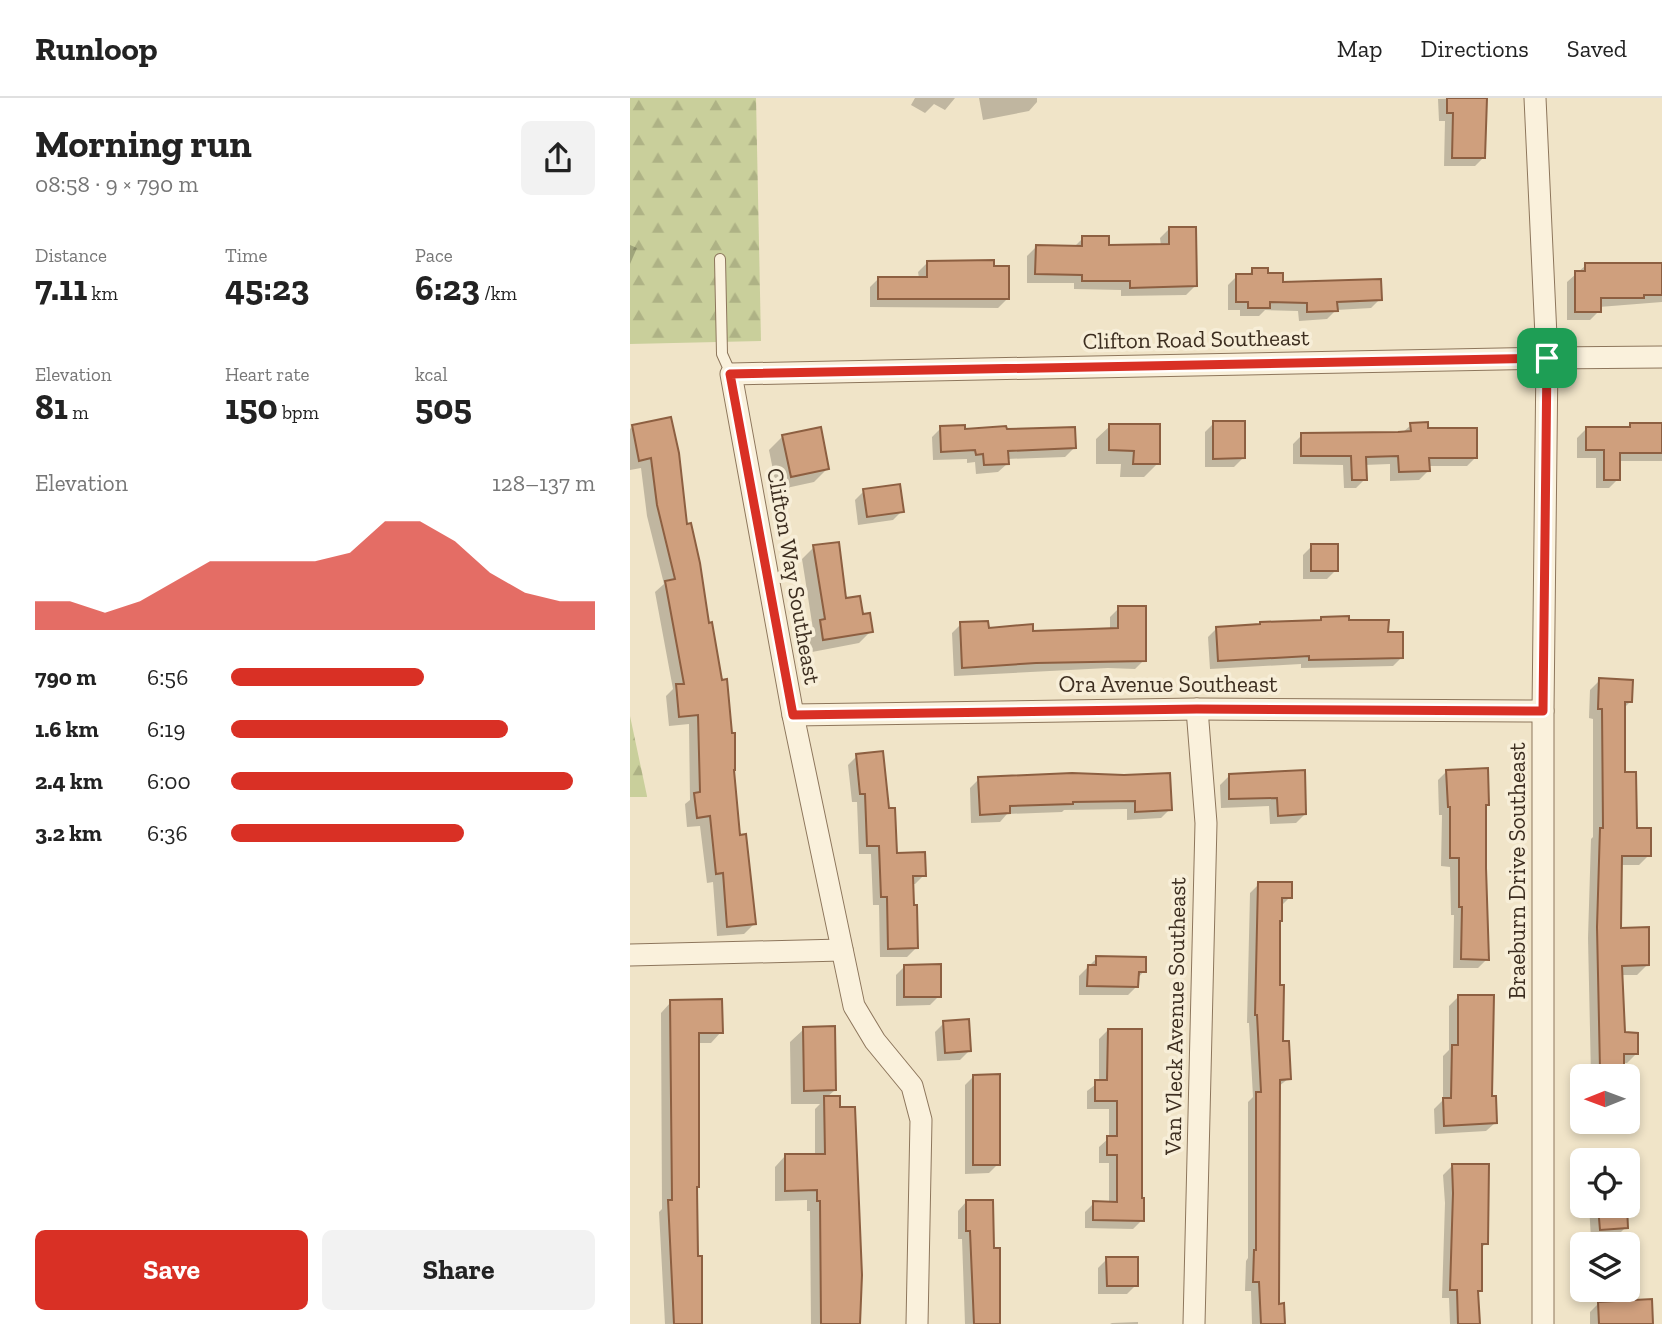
<!DOCTYPE html>
<html lang="en">
<head>
<meta charset="utf-8">
<style>
	body { margin:0; font-family:"Zilla Slab",serif; background:#f2f2f2; color:#222; height:100vh; display:flex; flex-direction:column; font-size:26px; white-space:nowrap }
	* { box-sizing:border-box; margin:0 }
	p { font-size:23px; color:#767676 }
	.icon { flex:none; width:38px; height:38px; fill:none; stroke:currentColor; stroke-width:2; stroke-linecap:round; stroke-linejoin:round }
	.map { position:relative; flex:1; overflow:hidden }
	.panel { display:flex; flex-direction:column; background:#fff; width:630px }
	.panel>* { flex:none }
	.needle { width:46px; rotate:269deg }
	.controls { position:absolute; left:940px; top:966px; display:grid; gap:14px }
	.controls a { display:grid; place-items:center; width:70px; height:70px; border-radius:10px; background:#fff; box-shadow:0 4px 10px #0003; font-size:35px }
	.pin { position:absolute; display:grid; place-items:center; width:60px; height:60px; color:#fff; margin:-30px; border-radius:14px; box-shadow:0 4px 10px #0006 }
	.round { display:grid; place-items:center; flex:none; width:74px; height:74px; border-radius:10px; background:#f2f2f2 }
	.headline { display:flex; align-items:center; justify-content:space-between; height:119px; padding:0 35px }
	h1 { font-size:38px; font-weight:800; line-height:52px }
	.figures { display:grid; grid-template-columns:repeat(3,1fr); gap:10px; height:119px; padding:7px 35px }
	.figures div { display:grid; align-content:center }
	.figures b { font-size:35px; font-weight:800 }
	.figures small { font-size:19px; font-weight:400 }
	.figures p { font-size:19px }
	.chart { height:196px; padding:14px 35px }
	.chart p { display:flex; justify-content:space-between }
	.chart svg { width:100%; height:126px; margin-top:7px; fill:#d93025; opacity:.7 }
	.primary-button { display:flex; gap:14px; margin-top:auto; padding:14px 35px }
	.primary-button a { flex:1; height:80px; border-radius:10px; background:#d93025; color:#fff; font-size:28px; font-weight:800; line-height:80px; text-align:center }
	.primary-button a+a { background:#f2f2f2; color:#222 }
	ul { padding:0 35px; list-style:none; font-size:23px }
	li { display:grid; grid-template-columns:112px 84px 1fr; align-items:center; height:52px }
	li i { height:18px; border-radius:9px; background:#d93025 }
	header { display:flex; align-items:center; gap:42px; box-sizing:border-box; height:98px; padding:0 35px; background:#fff; border-bottom:2px solid #e0e0e0 }
	header strong { font-size:33px }
	nav { display:flex; gap:38px; margin-inline-start:auto; font-size:24px }
	main { display:flex; flex:1; min-height:0 }
	.map>svg:first-child { display:block }
	.forest { fill:url(#forest-firs) }
	.shadow { fill:#0003 }
	.building { fill:#cf9f7d; stroke:#8d5f41; stroke-width:2 }
	.lines { fill:none; stroke-linecap:round; stroke-linejoin:round }
	.service-casing { stroke:#8d765c; stroke-width:12 }
	.minor-casing { stroke:#8d765c; stroke-width:23 }
	.service { stroke:#faf1dc; stroke-width:10 }
	.minor { stroke:#faf1dc; stroke-width:21 }
	.route-casing { stroke:#fff; stroke-width:14 }
	.route { stroke:#d93025; stroke-width:9 }
	.labels { text-anchor:middle; stroke-width:7; stroke-linejoin:round; paint-order:stroke }
	.street-label { font-size:23px; fill:#3d2e20; stroke:#f7eed8 }
</style>
</head>
<body>
<header>
<strong>Runloop</strong>
<nav><a>Map</a><a>Directions</a><a>Saved</a></nav>
</header>
<main>
<section class="panel">
<div class="headline"><div><h1>Morning run</h1><p>08:58 · 9 × 790 m</p></div><a class="round"><svg class="icon" aria-label="share" viewBox="0 0 24 24"><path d="M12 15V3M7 8l5-5 5 5M5 13v7h14v-7"/></svg></a></div>
<div class="figures">
<div><p>Distance</p><b>7.11<small> km</small></b></div>
<div><p>Time</p><b>45:23</b></div>
<div><p>Pace</p><b>6:23<small> /km</small></b></div>
</div>
<div class="figures">
<div><p>Elevation</p><b>81<small> m</small></b></div>
<div><p>Heart rate</p><b>150<small> bpm</small></b></div>
<div><p>kcal</p><b>505</b></div>
</div>
<div class="chart"><p><span>Elevation</span>128–137 m</p>
<svg viewBox="0 0 160 44" preserveAspectRatio="none"><path d="M0 44V34L10 34L20 38L30 34L40 27L50 20L60 20L70 20L80 20L90 17L100 6L110 6L120 13L130 24L140 31L150 34L160 34V44z"/></svg>
</div>
<ul>
<li><b>790 m</b>6:56<i style="width:53%"></i></li>
<li><b>1.6 km</b>6:19<i style="width:76%"></i></li>
<li><b>2.4 km</b>6:00<i style="width:94%"></i></li>
<li><b>3.2 km</b>6:36<i style="width:64%"></i></li>
</ul>
<div class="primary-button"><a>Save</a><a>Share</a></div>
</section>
<div class="map">
<svg width="1032" height="1226" viewBox="0 0 1032 1226">
	<defs>
		<pattern id="forest-firs" width="22" height="20" patternUnits="userSpaceOnUse" patternTransform="scale(1.75)"><rect width="22" height="20" fill="#c9cf9b"/><path d="M5 1l3.5 6h-7zM16 11l3.5 6h-7z" fill="#aeb285"/></pattern>
	</defs>
	<rect width="100%" height="100%" fill="#f0e4c8"/>
	<!-- forest -->
	<g class="forest">
		<polygon points="0,0 126,0 131,243 0,246"/>
		<polygon points="0,618 17,698 17,699 0,699"/>
	</g>
	<!-- shadow -->
	<g class="shadow">
		<polygon points="285,0 325,0 315,12 304,6 295,15 281,7"/>
		<polygon points="349,0 407,0 407,4 399,13 353,22"/>
		<polygon points="855,0 854,59 845,68 814,68 815,23 809,23 808,1"/>
		<polygon points="539,131 565,188 556,197 491,198 491,192 444,191 444,185 397,185 397,158 406,149 443,150 453,140 478,149 531,148 530,140"/>
		<polygon points="0,147 7,150 0,166"/>
		<polygon points="297,165 377,201 368,210 240,209 240,189 249,180 289,180 288,174"/>
		<polygon points="956,167 1032,167 1032,204 969,209 969,213 960,222 937,222 937,184"/>
		<polygon points="623,172 651,186 750,201 741,210 706,212 697,221 669,223 668,213 635,212 629,218 610,218 610,212 598,212 598,187 607,178 617,178"/>
		<polygon points="40,321 56,428 104,671 108,739 124,826 114,836 87,838 83,784 77,785 70,728 57,729 55,706 60,702 59,626 39,628 36,598 43,591 25,494 34,486 17,418 11,370 0,372 0,331 3,328"/>
		<polygon points="584,325 613,360 604,369 575,369 575,334"/>
		<polygon points="781,327 797,332 846,359 837,368 798,368 798,373 789,382 760,383 760,366 734,367 735,381 726,390 714,390 713,367 663,366 663,346 672,337 772,335"/>
		<polygon points="1001,327 1032,327 1032,363 988,363 988,381 979,390 966,390 966,360 947,360 947,340 956,331 997,331"/>
		<polygon points="480,328 528,365 514,379 490,379 491,366 466,366 466,341"/>
		<polygon points="311,330 375,333 444,350 435,359 377,361 377,366 368,374 346,376 345,364 337,365 337,361 303,362 302,339"/>
		<polygon points="153,338 197,371 184,384 147,392 139,352"/>
		<polygon points="234,393 272,413 263,422 228,427 225,402"/>
		<polygon points="682,448 706,472 697,481 673,481 673,457"/>
		<polygon points="184,449 214,502 232,518 241,533 229,545 182,554 178,535 183,531 172,461"/>
		<polygon points="489,510 514,562 505,571 478,570 324,578 322,535 331,526 357,531 402,535 480,533 480,519"/>
		<polygon points="691,521 718,523 757,536 772,559 763,568 671,570 671,566 580,571 578,539 587,530 688,524"/>
		<polygon points="970,582 1001,603 993,611 993,676 1006,732 1019,757 1009,767 990,767 989,831 1017,867 1007,877 990,877 993,936 1007,955 997,965 992,965 992,971 985,978 961,978 958,840 961,741 963,739 963,621 959,620 960,592"/>
		<polygon points="227,658 258,712 266,757 294,777 285,786 281,786 286,850 277,859 250,859 249,807 243,807 241,756 229,756 227,704 222,704 218,667"/>
		<polygon points="673,673 675,716 666,725 640,726 639,708 591,710 590,687 599,678"/>
		<polygon points="817,673 855,835 857,861 848,870 823,870 824,817 821,817 820,769 811,768 812,717 809,717 808,682"/>
		<polygon points="442,676 540,711 531,720 497,722 497,711 434,712 432,714 377,716 370,724 341,725 340,690 349,681"/>
		<polygon points="629,786 660,799 650,809 648,824 648,889 652,945 659,980 648,989 648,1207 653,1226 622,1226 621,1193 615,1193 616,1163 618,1160 618,1004 623,999 619,925 617,925 620,795"/>
		<polygon points="467,860 514,873 507,881 507,888 498,897 449,897 449,878"/>
		<polygon points="275,868 309,898 300,907 266,908 266,877"/>
		<polygon points="828,899 865,1025 856,1033 805,1036 804,1011 813,1002 813,958 819,952 819,908"/>
		<polygon points="41,904 91,934 81,945 68,945 68,1089 65,1091 70,1226 35,1226 29,1114 32,1111 31,915"/>
		<polygon points="314,925 339,953 330,962 307,963 305,934"/>
		<polygon points="174,931 205,992 196,1000 209,1011 226,1065 231,1214 228,1217 228,1226 181,1226 180,1113 177,1113 177,1102 145,1103 145,1069 155,1058 185,1058 185,1011 190,1006 161,1006 160,944"/>
		<polygon points="478,932 512,1122 503,1131 455,1130 455,1114 464,1105 479,1105 479,1065 469,1065 469,1049 479,1040 479,1011 457,1011 457,993 469,984 469,941"/>
		<polygon points="344,978 368,1066 359,1075 335,1076 335,987"/>
		<polygon points="989,1059 989,1062 968,1062 971,1060"/>
		<polygon points="822,1068 856,1145 851,1151 850,1192 847,1195 848,1226 820,1226 819,1200 812,1200 815,1105 813,1077"/>
		<polygon points="336,1104 363,1152 369,1226 335,1226 332,1141 328,1141 328,1113"/>
		<polygon points="959,1108 995,1108 996,1129 987,1138 961,1140"/>
		<polygon points="477,1161 506,1187 497,1196 468,1196 468,1170"/>
		<polygon points="969,1205 1021,1226 960,1226 960,1214"/>
		<polygon points="508,1224 508,1226 480,1226 482,1225"/>
	</g>
	<!-- building -->
	<g class="building">
		<polygon points="817,0 857,0 855,60 822,60 823,15 817,15"/>
		<polygon points="539,129 566,129 567,188 500,190 500,183 452,183 452,177 405,176 406,147 452,148 452,138 479,138 479,147 539,146"/>
		<polygon points="364,162 364,168 379,168 379,201 248,201 248,179 297,179 297,163"/>
		<polygon points="955,165 1032,165 1032,197 1014,197 1014,200 971,200 971,214 945,214 945,173 955,173"/>
		<polygon points="622,170 638,170 638,175 653,175 653,184 751,181 752,202 707,204 708,213 677,214 677,205 640,204 640,210 618,210 618,204 606,204 606,176 622,176"/>
		<polygon points="41,319 49,355 57,426 61,425 70,465 79,525 82,524 92,582 97,581 102,635 105,635 105,672 104,672 110,737 116,736 126,826 97,829 93,775 86,776 80,718 67,720 64,695 70,694 68,617 49,619 46,586 54,586 35,483 45,481 27,407 21,360 9,363 2,327"/>
		<polygon points="583,323 615,323 615,360 583,361"/>
		<polygon points="798,324 798,330 847,330 847,360 799,360 800,373 769,374 768,358 736,359 737,382 722,382 721,358 671,358 671,335 768,334 781,333 780,325"/>
		<polygon points="1000,325 1032,325 1032,355 990,355 990,382 974,382 974,352 956,352 956,329 1000,329"/>
		<polygon points="479,326 530,326 530,366 503,366 504,353 479,352"/>
		<polygon points="335,327 335,331 376,328 377,331 445,329 446,350 378,353 379,366 354,367 353,356 346,357 345,352 311,354 310,328"/>
		<polygon points="191,329 199,371 161,379 152,337"/>
		<polygon points="270,386 274,414 237,419 233,391"/>
		<polygon points="209,444 216,500 230,498 233,516 240,515 243,534 193,542 190,522 195,521 183,447"/>
		<rect x="681" y="446" width="27" height="27"/>
		<polygon points="488,508 516,508 516,563 406,565 332,570 330,524 358,523 359,530 403,526 403,533 488,530"/>
		<polygon points="719,518 719,522 759,522 758,534 773,534 773,560 679,562 679,558 588,563 586,529 630,526 630,524 691,522 691,519"/>
		<polygon points="969,580 1003,582 1002,604 995,604 995,674 1006,674 1007,730 1021,730 1021,758 992,758 991,830 1019,829 1019,867 992,868 995,934 1008,935 1008,956 994,956 994,971 970,971 967,829 970,730 973,730 972,611 968,611"/>
		<polygon points="253,653 259,710 265,710 267,755 295,754 296,778 283,778 284,807 287,807 288,850 258,851 257,799 251,799 249,748 237,748 235,696 230,696 226,656"/>
		<polygon points="858,670 859,707 856,707 856,770 859,862 831,861 832,809 829,809 829,760 820,760 820,709 818,709 816,672"/>
		<polygon points="675,672 676,716 648,718 647,700 599,701 599,676"/>
		<polygon points="442,675 494,677 540,675 542,712 505,714 505,703 443,704 443,706 380,708 380,715 350,717 348,679"/>
		<polygon points="628,784 662,784 662,800 652,800 652,823 650,823 650,887 654,887 653,943 659,943 661,981 650,982 649,1206 654,1205 655,1226 631,1226 629,1184 623,1184 624,1152 626,1152 626,994 631,994 627,917 625,917"/>
		<polygon points="466,858 516,859 516,874 509,874 508,889 457,888 458,867 466,867"/>
		<polygon points="311,866 311,899 274,899 274,867"/>
		<polygon points="828,897 864,897 862,998 866,998 867,1025 814,1028 813,1000 821,1000 822,947 828,947"/>
		<polygon points="92,901 93,935 69,935 69,1089 67,1089 68,1158 72,1158 72,1226 44,1226 38,1102 42,1102 40,902"/>
		<polygon points="339,921 341,953 315,955 313,923"/>
		<polygon points="205,928 206,992 174,993 173,929"/>
		<polygon points="478,931 512,931 512,1100 514,1100 514,1123 463,1122 463,1103 487,1104 487,1057 477,1057 477,1038 487,1038 487,1003 465,1003 465,982 477,982"/>
		<polygon points="370,976 370,1067 343,1067 343,977"/>
		<polygon points="194,998 210,998 210,1009 225,1009 232,1177 230,1226 191,1226 190,1103 187,1103 187,1092 155,1093 155,1056 195,1056"/>
		<polygon points="822,1066 859,1066 858,1146 852,1146 852,1193 848,1193 850,1226 828,1226 827,1192 820,1192 823,1095"/>
		<polygon points="336,1102 363,1102 364,1150 370,1150 370,1226 344,1226 340,1133 336,1133"/>
		<polygon points="968,1108 997,1108 998,1130 970,1132"/>
		<polygon points="476,1159 508,1159 508,1188 477,1188"/>
		<polygon points="1022,1201 1023,1226 969,1226 968,1204"/>
	</g>
	<g class="lines">
		<defs>
			<polyline id="service" points="90,161 92,256 101,276"/>
			<g id="minor">
				<polyline points="905,0 917,260 913,613 913,1226"/>
				<polyline points="163,617 567,611 913,613"/>
				<polyline points="0,857 212,852"/>
				<polyline points="287,1226 291,1022 282,988 245,943 224,908 163,617 101,276 917,260 1032,259"/>
				<polyline points="564,1226 576,725 567,611"/>
			</g>
		</defs>
		<!-- service casing -->
		<use href="#service" class="service-casing"/>
		<!-- minor casing -->
		<use href="#minor" class="minor-casing"/>
		<!-- service -->
		<use href="#service" class="service"/>
		<!-- minor -->
		<use href="#minor" class="minor"/>
	</g>
	<g class="lines">
		<defs>
			<polygon id="route" points="917,260 913,613 567,611 163,617 100,276"/>
		</defs>
		<!-- route casing -->
		<use href="#route" class="route-casing"/>
		<!-- route -->
		<use href="#route" class="route"/>
	</g>
	<g class="labels">
		<!-- street labels -->
		<g class="street-label">
			<text transform="translate(566 241) rotate(-1)" y="8">Clifton Road Southeast</text>
			<text transform="translate(164 478) rotate(80)" y="8">Clifton Way Southeast</text>
			<text x="538" y="594">Ora Avenue Southeast</text>
			<text transform="translate(887 773) rotate(-90)" y="8">Braeburn Drive Southeast</text>
			<text transform="translate(545 918) rotate(-89)" y="8">Van Vleck Avenue Southeast</text>
		</g>
	</g>
</svg>
<div class="controls">
<a><svg class="needle" viewBox="-14 -14 28 28"><path d="M0-13l5 13h-10z" fill="#e53935"/><path d="M0 13l5-13h-10z" fill="#767676"/></svg></a>
<a><svg class="icon" aria-label="locate" viewBox="0 0 24 24"><circle cx="12" cy="12" r="6"/><path d="M12 2v4M12 18v4M2 12h4M18 12h4"/></svg></a>
<a><svg class="icon" aria-label="layers" viewBox="0 0 24 24"><path d="M12 4l9 5-9 5-9-5zM3 14l9 5 9-5"/></svg></a>
</div>
<div class="pin" style="left:917px;top:260px;background:#1e9e55"><svg class="icon" aria-label="arrive" viewBox="0 0 24 24"><path d="M6 21V4h12l-3 4 3 4H6"/></svg></div>
</div>
</main>
</body>
</html>
